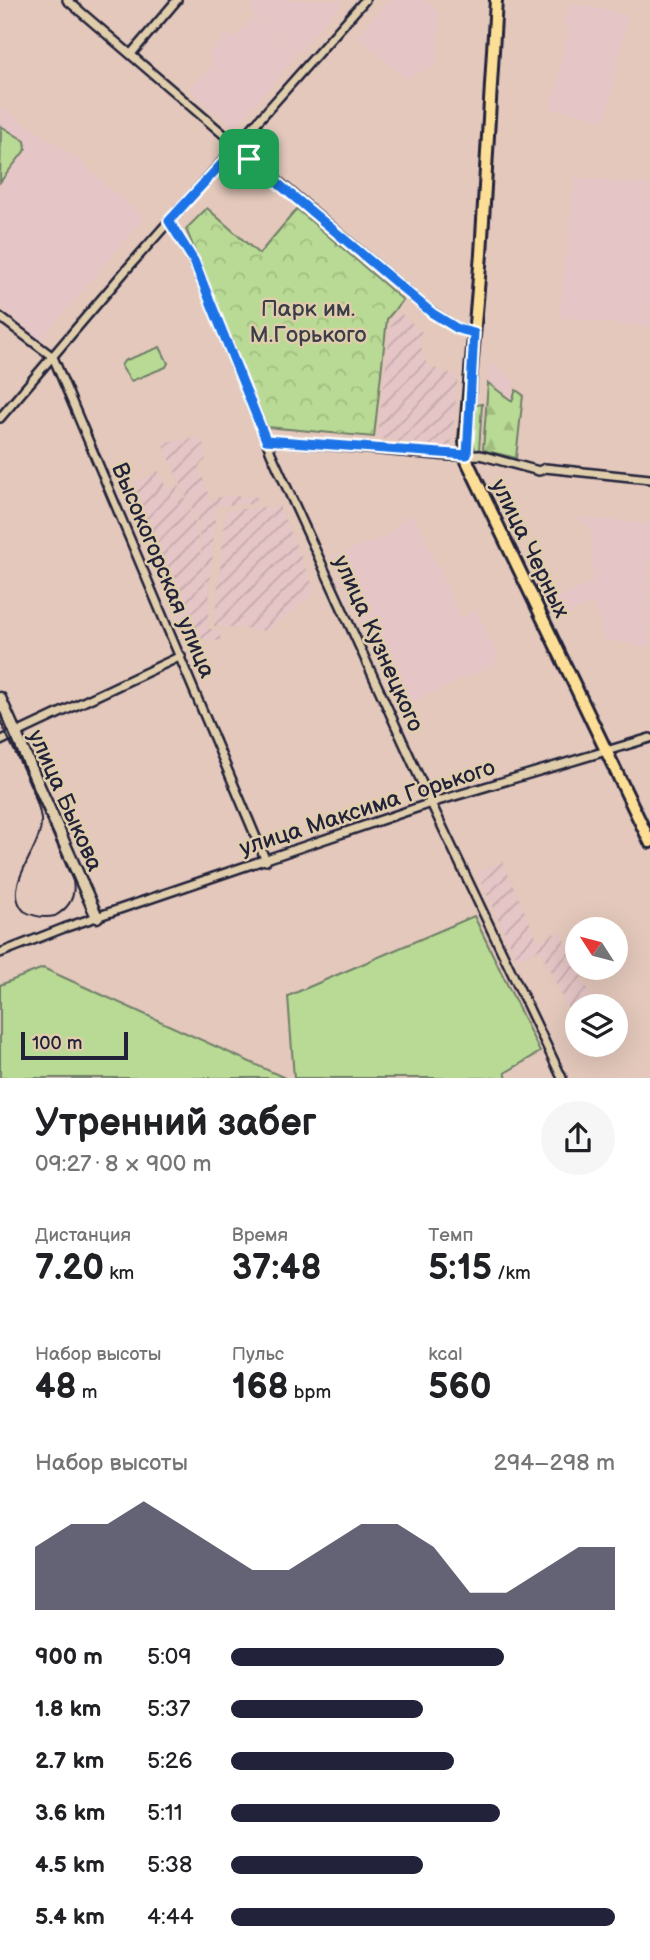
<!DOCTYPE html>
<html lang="ru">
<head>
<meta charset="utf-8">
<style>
	body { margin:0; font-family:"Balsamiq Sans",sans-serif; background:#f6f6f6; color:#202124; height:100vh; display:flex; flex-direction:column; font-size:26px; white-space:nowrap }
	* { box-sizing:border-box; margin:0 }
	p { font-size:23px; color:#757577 }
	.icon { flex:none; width:38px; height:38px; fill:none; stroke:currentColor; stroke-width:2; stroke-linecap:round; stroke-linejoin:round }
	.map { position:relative; height:1078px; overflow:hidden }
	.panel { display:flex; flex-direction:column; background:#fff; flex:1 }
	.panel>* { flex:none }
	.needle { width:46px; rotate:306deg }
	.tools { position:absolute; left:565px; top:917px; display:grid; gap:14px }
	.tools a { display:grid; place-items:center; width:63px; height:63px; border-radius:50%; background:#fff; box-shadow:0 7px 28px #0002; font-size:35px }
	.scale { position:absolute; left:21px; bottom:18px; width:107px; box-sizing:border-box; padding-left:7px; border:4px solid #22223b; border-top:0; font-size:19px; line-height:24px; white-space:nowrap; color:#22223b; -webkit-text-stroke:5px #e0cdab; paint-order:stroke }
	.pin { position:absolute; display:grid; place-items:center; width:60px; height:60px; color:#fff; margin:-30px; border-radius:14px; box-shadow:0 4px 10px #0006 }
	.round { display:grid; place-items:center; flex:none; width:74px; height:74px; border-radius:37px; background:#f6f6f6 }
	.overview { display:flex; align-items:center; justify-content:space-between; height:119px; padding:0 35px }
	h1 { font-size:38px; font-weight:600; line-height:52px }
	.stats { display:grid; grid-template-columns:repeat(3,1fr); gap:10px; height:119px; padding:7px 35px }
	.stats div { display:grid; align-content:center }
	.stats b { font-size:35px; font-weight:600 }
	.stats small { font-size:19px; font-weight:400 }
	.stats p { font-size:19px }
	.chart { height:196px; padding:14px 35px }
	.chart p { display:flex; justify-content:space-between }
	.chart svg { width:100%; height:126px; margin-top:7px; fill:#22223b; opacity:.7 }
	ul { padding:0 35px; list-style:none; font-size:23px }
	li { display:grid; grid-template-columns:112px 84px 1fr; align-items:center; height:52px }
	li i { height:18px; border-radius:9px; background:#22223b }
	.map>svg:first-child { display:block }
	.built { fill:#e5c5c6 }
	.industrial { fill:url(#industrial-furrows) }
	.green { fill:#b9da94; stroke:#6e7e68; stroke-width:2 }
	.forest { fill:url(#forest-firs); stroke:#6e7e68; stroke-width:2 }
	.park { fill:url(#park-crowns); stroke:#6e7e68; stroke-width:2 }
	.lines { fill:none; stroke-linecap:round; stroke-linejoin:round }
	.street-casing { stroke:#22223b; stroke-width:12 }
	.secondary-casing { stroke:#22223b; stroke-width:15 }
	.primary-casing { stroke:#22223b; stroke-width:16 }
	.street { stroke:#e0cdab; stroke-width:7 }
	.secondary { stroke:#e0cdab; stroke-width:10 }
	.primary { stroke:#fdde96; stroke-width:10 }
	.tram { stroke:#22223b; stroke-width:2 }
	.route-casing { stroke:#fff; stroke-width:14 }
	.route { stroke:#1a73e8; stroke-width:9 }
	.labels { text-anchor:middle; stroke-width:5; stroke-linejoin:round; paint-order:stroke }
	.park-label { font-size:23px; fill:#393e48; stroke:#e0cdab }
	.street-label { font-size:23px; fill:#22223b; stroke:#e0cdab }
</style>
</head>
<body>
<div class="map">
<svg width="650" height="1078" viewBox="0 0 650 1078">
	<defs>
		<pattern id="industrial-furrows" width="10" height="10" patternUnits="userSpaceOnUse" patternTransform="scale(1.75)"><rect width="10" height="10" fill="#e5c5c6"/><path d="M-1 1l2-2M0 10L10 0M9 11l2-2" fill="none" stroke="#c4a9ab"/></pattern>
		<pattern id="forest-firs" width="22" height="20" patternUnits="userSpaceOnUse" patternTransform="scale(1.75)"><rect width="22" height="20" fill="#b9da94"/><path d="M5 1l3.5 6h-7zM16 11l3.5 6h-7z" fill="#9fbb80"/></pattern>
		<pattern id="park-crowns" width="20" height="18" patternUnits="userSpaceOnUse" patternTransform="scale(1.75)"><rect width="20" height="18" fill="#b9da94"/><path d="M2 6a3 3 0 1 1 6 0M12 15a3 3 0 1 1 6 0" fill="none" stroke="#9fbb80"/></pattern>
	</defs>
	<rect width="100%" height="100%" fill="#e3c8bb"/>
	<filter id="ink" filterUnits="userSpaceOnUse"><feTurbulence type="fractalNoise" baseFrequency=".0143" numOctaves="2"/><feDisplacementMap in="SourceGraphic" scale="14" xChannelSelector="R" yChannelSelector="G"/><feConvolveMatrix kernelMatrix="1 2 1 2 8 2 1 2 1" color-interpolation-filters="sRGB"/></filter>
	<g filter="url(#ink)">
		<!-- built -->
		<g class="built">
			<polygon points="256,0 344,0 297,54 250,11"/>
			<polygon points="388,0 424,0 440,13 436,65 406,79 358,36"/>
			<polygon points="570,2 628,15 605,120 551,108 569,28 564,26"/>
			<polygon points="254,16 296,55 235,129 190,90 214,61 208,55 227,33 235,38"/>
			<polygon points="0,107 78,159 144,218 40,341 0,306"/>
			<polygon points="575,177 650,185 650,328 559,317"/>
			<polygon points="490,360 514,381 512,399 488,380"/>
			<polygon points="406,515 415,517 461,618 476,610 500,659 494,661 495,665 397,708 331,557 389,535"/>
			<polygon points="578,517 650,524 650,646 639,647 604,638 594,603 561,617 552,599 592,583 592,533"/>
		</g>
		<!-- industrial -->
		<g class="industrial">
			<polygon points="399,312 422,332 420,343 427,366 458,376 451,448 377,438 392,318"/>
			<polygon points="202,438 206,459 199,466 210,500 226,496 258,497 257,504 216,505 207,628 221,631 220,641 188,637 168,588 194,591 207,587 197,521 162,442"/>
			<polygon points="159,471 167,490 179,486 195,521 206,587 194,590 167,587 125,487"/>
			<polygon points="279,506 315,590 311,596 267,631 214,626 226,510"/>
			<polygon points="502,861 538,941 560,931 593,1001 569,1012 540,949 517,959 477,873"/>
		</g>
		<!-- green -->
		<g class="green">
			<polygon points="1,126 25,141 26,149 0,182"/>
			<polygon points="160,347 168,363 166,367 131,381 121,366 124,361"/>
			<polygon points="482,404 479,451 476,451 473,443 475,405"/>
			<polygon points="474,916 540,1052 505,1073 507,1078 294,1078 288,996"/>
			<polygon points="43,968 285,1078 0,1078 0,985"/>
		</g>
		<!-- forest -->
		<polygon class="forest" points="488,383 512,401 516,390 523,395 516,458 483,450"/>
		<!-- park -->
		<polygon class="park" points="207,208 259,254 297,209 403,300 387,319 374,437 267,427 186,229"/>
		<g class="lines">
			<defs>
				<g id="street">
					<polyline points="67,0 426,308 458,329 474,333"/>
					<polyline points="131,54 177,0"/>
					<polyline points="169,221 194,261 271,453 431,803 562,1078"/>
					<polyline points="0,317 53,357 266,861"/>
					<polyline points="0,418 126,270 365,0"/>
					<polyline points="266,440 449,456 480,455 539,471 545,468 650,479"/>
					<polyline points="0,741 181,656"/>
					<polyline points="0,953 64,928 431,803 650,738"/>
				</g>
				<polyline id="secondary" points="0,698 97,917"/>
				<polyline id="primary" points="496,0 481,254 465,441 467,461 650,842"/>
			</defs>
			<!-- street casing -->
			<use href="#street" class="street-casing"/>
			<!-- secondary casing -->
			<use href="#secondary" class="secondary-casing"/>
			<!-- primary casing -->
			<use href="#primary" class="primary-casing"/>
			<!-- street -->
			<use href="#street" class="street"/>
			<!-- secondary -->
			<use href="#secondary" class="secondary"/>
			<!-- primary -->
			<use href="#primary" class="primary"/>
			<!-- tram -->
			<path class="tram" d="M 0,712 L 73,881 C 76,897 69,908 55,916 C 44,918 34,917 24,911 C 0,886 44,848 41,819 C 38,794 11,746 0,720"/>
		</g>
	</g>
	<g class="lines" filter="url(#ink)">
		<defs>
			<polygon id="route" points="238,146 249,159 432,313 458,329 474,333 467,455 266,440 194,261 169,221"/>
		</defs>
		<!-- route casing -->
		<use href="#route" class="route-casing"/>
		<!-- route -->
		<use href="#route" class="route"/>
	</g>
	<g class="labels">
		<!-- park labels -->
		<g class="park-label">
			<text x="308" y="316">Парк им.<tspan x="308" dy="26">М.Горького</tspan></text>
		</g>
		<!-- street labels -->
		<g class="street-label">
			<text transform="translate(531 548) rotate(64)" y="8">улица Черных</text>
			<text transform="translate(164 570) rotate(67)" y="8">Высокогорская улица</text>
			<text transform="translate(379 643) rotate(66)" y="8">улица Кузнецкого</text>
			<text transform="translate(66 800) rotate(66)" y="8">улица Быкова</text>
			<text transform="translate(367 807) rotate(-18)" y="8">улица Максима Горького</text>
		</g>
	</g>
</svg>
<div class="tools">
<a><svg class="needle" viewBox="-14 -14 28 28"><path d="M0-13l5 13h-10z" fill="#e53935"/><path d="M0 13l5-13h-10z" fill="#757577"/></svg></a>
<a><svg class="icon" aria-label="layers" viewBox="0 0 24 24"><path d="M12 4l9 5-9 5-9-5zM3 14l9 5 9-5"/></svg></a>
</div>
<div class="scale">100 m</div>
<div class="pin" style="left:249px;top:159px;background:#1e9e55"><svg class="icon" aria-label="arrive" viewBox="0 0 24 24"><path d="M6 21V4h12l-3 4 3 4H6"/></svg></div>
</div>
<section class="panel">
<div class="overview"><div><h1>Утренний забег</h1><p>09:27 · 8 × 900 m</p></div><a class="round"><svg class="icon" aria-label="share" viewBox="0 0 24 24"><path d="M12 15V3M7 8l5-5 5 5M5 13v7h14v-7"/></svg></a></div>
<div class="stats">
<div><p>Дистанция</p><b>7.20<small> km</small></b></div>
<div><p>Время</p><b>37:48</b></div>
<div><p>Темп</p><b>5:15<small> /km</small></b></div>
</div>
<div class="stats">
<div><p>Набор высоты</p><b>48<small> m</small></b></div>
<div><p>Пульс</p><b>168<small> bpm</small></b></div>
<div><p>kcal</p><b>560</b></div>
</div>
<div class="chart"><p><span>Набор высоты</span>294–298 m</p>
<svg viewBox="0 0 160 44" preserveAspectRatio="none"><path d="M0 44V22L10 14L20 14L30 6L40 14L50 22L60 30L70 30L80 22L90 14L100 14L110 22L120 38L130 38L140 30L150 22L160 22V44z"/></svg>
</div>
<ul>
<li><b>900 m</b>5:09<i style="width:71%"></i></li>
<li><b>1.8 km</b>5:37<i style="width:50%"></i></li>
<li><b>2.7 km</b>5:26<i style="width:58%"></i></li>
<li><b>3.6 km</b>5:11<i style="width:70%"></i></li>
<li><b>4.5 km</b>5:38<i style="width:50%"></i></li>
<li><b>5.4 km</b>4:44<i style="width:100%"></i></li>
</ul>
</section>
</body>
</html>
